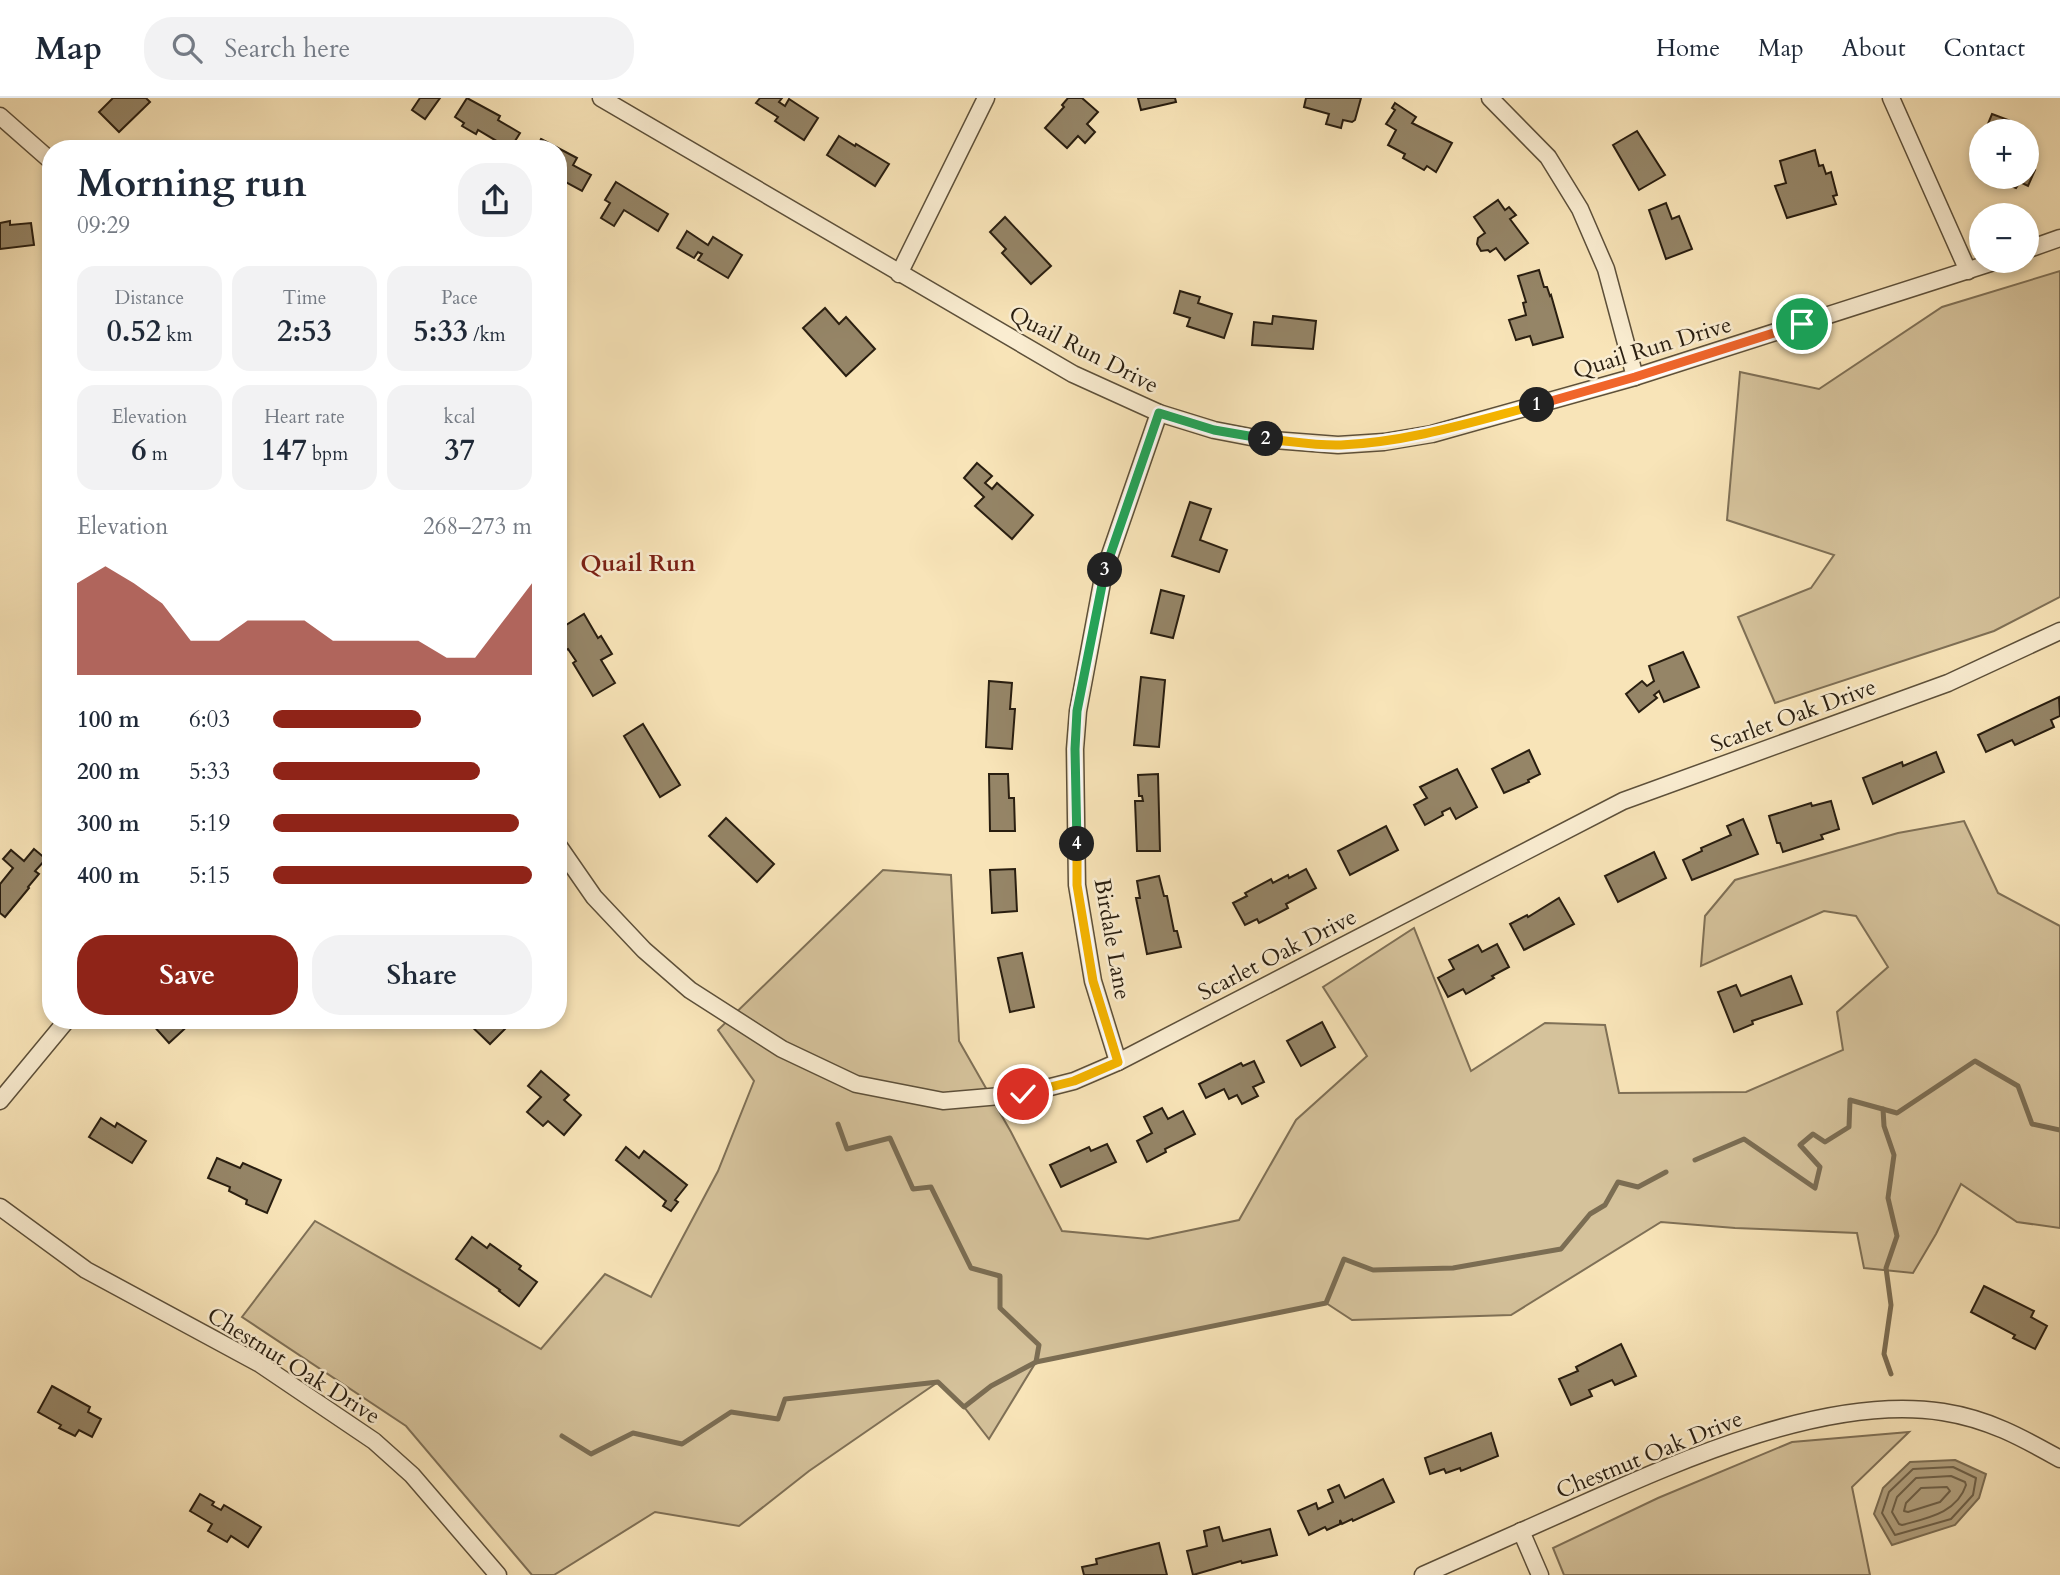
<!DOCTYPE html>
<html lang="en">
<head>
<meta charset="utf-8">
<style>
	body { margin:0; font-family:Cardo,serif; background:#f2f2f3; color:#1f2937; height:100vh; display:flex; flex-direction:column; font-size:26px; white-space:nowrap }
	* { box-sizing:border-box; margin:0 }
	p { font-size:23px; color:#747a83 }
	.icon { flex:none; width:38px; height:38px; fill:none; stroke:currentColor; stroke-width:2; stroke-linecap:round; stroke-linejoin:round }
	.map { position:relative; flex:1; overflow:hidden }
	.drawer { position:absolute; left:42px; top:42px; width:525px; height:889px; display:flex; flex-direction:column; background:#fff; border-radius:28px; box-shadow:0 4px 10px #0003 }
	.drawer>* { flex:none }
	.tools { position:absolute; left:1969px; top:21px; display:grid; gap:14px }
	.tools a { display:grid; place-items:center; width:70px; height:70px; border-radius:50%; background:#fff; box-shadow:0 4px 10px #0003; font-size:35px }
	.pin { position:absolute; display:grid; place-items:center; width:60px; height:60px; color:#fff; margin:-30px; border:4px solid #fff; border-radius:50%; box-shadow:0 2px 7px #0007 }
	.km { position:absolute; width:35px; height:35px; margin:-18px; border-radius:50%; background:#222; color:#fff; font-size:19px; line-height:35px; text-align:center }
	.round { display:grid; place-items:center; flex:none; width:74px; height:74px; border-radius:28px; background:#f2f2f3 }
	.overview { display:flex; align-items:center; justify-content:space-between; height:119px; padding:0 35px }
	h1 { font-size:38px; font-weight:700; line-height:52px }
	.metrics { display:grid; grid-template-columns:repeat(3,1fr); gap:10px; height:119px; padding:7px 35px }
	.metrics div { display:grid; align-content:center; border-radius:18px; background:#f2f2f3; text-align:center }
	.metrics b { font-size:30px; font-weight:700 }
	.metrics small { font-size:19px; font-weight:400 }
	.metrics p { font-size:19px }
	.chart { height:196px; padding:14px 35px }
	.chart p { display:flex; justify-content:space-between }
	.chart svg { width:100%; height:126px; margin-top:7px; fill:#8f2418; opacity:.7 }
	.button { display:flex; gap:14px; margin-top:auto; padding:14px 35px }
	.button a { flex:1; height:80px; border-radius:28px; background:#8f2418; color:#fff; font-size:28px; font-weight:700; line-height:80px; text-align:center }
	.button a+a { background:#f2f2f3; color:#1f2937 }
	ul { padding:0 35px; list-style:none; font-size:23px }
	li { display:grid; grid-template-columns:112px 84px 1fr; align-items:center; height:52px }
	li i { height:18px; border-radius:9px; background:#8f2418 }
	header { display:flex; align-items:center; gap:42px; box-sizing:border-box; height:98px; padding:0 35px; background:#fff; border-bottom:2px solid #e0e1e3 }
	header strong { font-size:33px }
	nav { display:flex; gap:38px; margin-inline-start:auto; font-size:24px }
	.search { width:490px; height:63px; background:#f2f2f3; display:flex; align-items:center; gap:18px; box-sizing:border-box; padding:0 24px; border-radius:28px; color:#747a83; font-size:26px }
	.map>svg:first-child { display:block }
	.green { fill:#d5c29b; stroke:#7f7056; stroke-width:2 }
	.water { fill:#b2a17f; stroke:#7b6d53; stroke-width:2 }
	.lines { fill:none; stroke-linecap:round; stroke-linejoin:round }
	.shore { stroke:#6e6048; stroke-width:2 }
	.stream { stroke:#7b6d53; stroke-width:5 }
	.building { fill:#958567; stroke:#291e10; stroke-width:2 }
	.street-casing { stroke:#5d503a; stroke-width:19 }
	.street { stroke:#faedd1; stroke-width:16 }
	.split-1-casing { stroke:#fff; stroke-width:14 }
	.split-2-casing { stroke:#fff; stroke-width:14 }
	.split-3-casing { stroke:#fff; stroke-width:14 }
	.split-4-casing { stroke:#fff; stroke-width:14 }
	.split-5-casing { stroke:#fff; stroke-width:14 }
	.split-1 { stroke:#f0652b; stroke-width:9 }
	.split-2 { stroke:#f5b400; stroke-width:9 }
	.split-3 { stroke:#22a559; stroke-width:9 }
	.split-4 { stroke:#22a559; stroke-width:9 }
	.split-5 { stroke:#f5b400; stroke-width:9 }
	.labels { text-anchor:middle; stroke-width:5; stroke-linejoin:round; paint-order:stroke }
	.street-label { font-size:23px; fill:#291e10; stroke:#faedd1 }
	.neighbourhood-label { font-size:24px; font-weight:bold; fill:#7a1f14; stroke:#faedd1 }
</style>
</head>
<body>
<header>
<strong>Map</strong>
<div class="search"><svg class="icon" aria-label="search" viewBox="0 0 24 24"><circle cx="10" cy="10" r="6"/><path d="M15 15l6 6"/></svg>Search here</div>
<nav><a>Home</a><a>Map</a><a>About</a><a>Contact</a></nav>
</header>
<div class="map">
<svg width="2060" height="1477" viewBox="0 0 2060 1477">
	<rect width="100%" height="100%" fill="#f8e4b8"/>
	<filter id="stains"><feTurbulence type="fractalNoise" baseFrequency=".00286" numOctaves="4"/><feColorMatrix values="0 0 0 0 .2 0 0 0 0 .09 0 0 0 0 .02 0 0 0 .5 -.17"/></filter>
	<radialGradient id="worn" r=".72"><stop offset=".6" stop-color="#630" stop-opacity="0"/><stop offset="1" stop-color="#630" stop-opacity=".3"/></radialGradient>
	<!-- green -->
	<g class="green">
		<polygon points="2060,173 2060,499 1994,533 1775,605 1738,519 1811,490 1834,457 1727,422 1740,274 1819,291 1942,209"/>
		<polygon points="1964,723 1998,795 2060,828 2060,1130 2017,1124 1961,1086 1936,1136 1913,1175 1864,1170 1857,1135 1735,1130 1661,1124 1511,1217 1352,1222 1326,1205 1036,1264 989,1341 964,1309 938,1284 809,1373 739,1428 655,1414 554,1477 532,1477 406,1328 242,1219 315,1123 541,1251 605,1176 651,1199 718,1073 754,983 718,932 883,772 951,777 959,943 1011,1034 1062,1133 1148,1141 1239,1122 1296,1022 1367,958 1323,889 1414,830 1471,973 1545,925 1605,927 1619,995 1746,994 1843,952 1837,914 1888,869 1856,818 1824,813 1701,868 1705,818 1735,782 1898,735"/>
		<polygon points="1909,1334 1852,1389 1870,1477 1564,1477 1553,1450 1658,1400 1792,1344"/>
	</g>
	<!-- water -->
	<polygon class="water" points="1955,1362 1986,1376 1979,1400 1955,1427 1892,1447 1874,1416 1883,1390 1910,1364"/>
	<g class="lines">
		<!-- shore -->
		<g class="shore">
			<polygon points="1953,1369 1976,1380 1973,1397 1951,1421 1895,1437 1882,1415 1889,1394 1913,1371"/>
			<path d="M 1951,1378 L 1965,1384 L 1966,1387 C 1957,1415 1927,1420 1902,1427 L 1899,1426 L 1892,1414 L 1897,1399 L 1916,1380 Z"/>
			<polygon points="1947,1389 1950,1393 1940,1404 1908,1414 1904,1413 1906,1405 1921,1390"/>
		</g>
		<!-- stream -->
		<g class="stream">
			<polyline points="1883,1011 1884,1028 1894,1057 1888,1100 1897,1138 1886,1170 1891,1207 1884,1256 1891,1276"/>
			<polyline points="838,1026 847,1051 890,1040 913,1091 931,1089 971,1170 1000,1178 1000,1210 1039,1247 1036,1264"/>
			<polyline points="1695,1062 1744,1041 1815,1090 1820,1069 1800,1047 1813,1036 1825,1044 1849,1029 1850,1002 1897,1015 1975,963 2018,988 2032,1026 2060,1032"/>
			<polyline points="562,1338 591,1356 633,1335 682,1346 731,1314 778,1321 785,1301 938,1284 964,1309 991,1288 1036,1264 1326,1205 1344,1161 1373,1172 1453,1170 1561,1151 1590,1116 1605,1107 1618,1084 1638,1089 1666,1074"/>
		</g>
	</g>
	<!-- building -->
	<g class="building">
		<polygon points="113,0 146,0 150,4 119,34 99,14"/>
		<polygon points="420,0 440,0 425,21 412,12"/>
		<polygon points="467,0 500,18 498,22 520,35 510,51 478,32 476,36 462,28 464,25 455,19"/>
		<polygon points="760,0 782,0 779,4 785,8 789,1 818,20 804,42 775,23 778,19 756,5"/>
		<polygon points="1068,0 1082,0 1098,14 1087,26 1095,34 1085,45 1078,38 1067,50 1045,30 1064,9 1062,7"/>
		<polygon points="1138,0 1175,0 1176,4 1141,12"/>
		<polygon points="1306,0 1361,0 1355,22 1352,24 1343,22 1341,30 1326,26 1329,16 1304,9"/>
		<polygon points="1395,5 1416,19 1412,25 1452,45 1436,74 1427,68 1424,72 1403,60 1405,56 1388,47 1396,32 1386,26 1395,12 1392,10"/>
		<polygon points="1992,16 2011,23 2009,28 2019,33 1985,33"/>
		<polygon points="1637,33 1665,77 1639,92 1613,47"/>
		<polygon points="839,38 855,48 856,46 889,66 875,88 827,57"/>
		<polygon points="541,41 577,60 573,67 591,77 582,93 558,80 558,51 536,51"/>
		<polygon points="2026,43 2035,46 2026,67"/>
		<polygon points="1981,44 1981,69 1972,66"/>
		<polygon points="1815,52 1819,68 1823,67 1826,76 1831,74 1837,97 1833,98 1836,106 1787,120 1775,88 1786,85 1780,63"/>
		<polygon points="2026,69 2035,72 2028,88 2020,84 2016,90 1987,79 2026,79"/>
		<polygon points="616,84 668,116 658,133 624,112 614,128 601,120 610,105 605,102"/>
		<polygon points="1498,102 1505,112 1509,109 1516,117 1510,121 1528,145 1505,162 1496,150 1490,154 1488,152 1481,153 1477,146 1478,140 1485,135 1474,119"/>
		<polygon points="1666,105 1672,121 1679,118 1692,151 1666,161 1649,112"/>
		<polygon points="1005,119 1051,168 1031,186 1002,155 1006,151 990,134"/>
		<polygon points="10,123 10,127 31,125 34,147 0,151 0,125"/>
		<polygon points="687,133 708,147 713,139 742,157 728,180 698,162 702,156 698,154 694,160 677,150"/>
		<polygon points="1539,172 1544,189 1547,189 1550,198 1551,197 1563,239 1533,247 1530,238 1516,242 1509,222 1526,217 1523,205 1526,204 1518,178"/>
		<polygon points="1180,193 1200,199 1198,205 1232,216 1224,240 1187,228 1190,220 1174,215"/>
		<polygon points="825,210 839,226 846,219 875,251 846,278 803,230"/>
		<polygon points="1273,218 1316,223 1313,251 1252,247 1254,224 1272,226"/>
		<polygon points="977,365 992,378 985,385 992,391 997,385 1033,417 1012,441 975,408 984,399 964,380"/>
		<polygon points="1190,404 1211,411 1200,442 1227,452 1219,474 1172,458"/>
		<polygon points="1161,492 1184,498 1173,540 1151,535"/>
		<polygon points="584,516 598,540 601,538 612,556 601,562 615,585 593,598 573,565 576,563 568,551 564,553 558,544 558,532"/>
		<polygon points="1683,554 1699,589 1664,604 1659,593 1654,597 1657,600 1639,614 1626,596 1642,583 1647,588 1654,583 1649,568"/>
		<polygon points="1141,579 1165,582 1159,649 1134,647"/>
		<polygon points="989,583 1012,585 1010,611 1015,611 1012,651 986,649"/>
		<polygon points="2059,599 2060,618 2051,622 2054,629 2015,647 2012,642 1986,654 1978,637"/>
		<polygon points="643,626 680,687 660,699 624,638"/>
		<polygon points="1529,652 1540,676 1528,682 1529,684 1504,695 1492,671"/>
		<polygon points="1936,654 1944,674 1873,706 1863,680 1902,664 1903,668"/>
		<polygon points="1457,671 1477,709 1456,721 1450,710 1442,714 1443,717 1425,727 1414,707 1427,700 1420,689"/>
		<polygon points="989,676 1008,676 1009,700 1014,700 1015,733 990,733"/>
		<polygon points="1158,676 1160,753 1137,753 1135,703 1143,703 1142,698 1139,698 1138,677"/>
		<polygon points="1831,703 1839,731 1821,737 1823,741 1783,754 1780,745 1777,745 1769,718 1811,705 1812,708"/>
		<polygon points="726,720 774,766 757,784 709,738"/>
		<polygon points="1743,721 1758,756 1692,782 1683,762 1702,753 1701,750 1731,737 1727,728"/>
		<polygon points="1386,728 1398,752 1350,777 1338,753"/>
		<polygon points="34,751 46,761 35,773 39,776 28,789 29,790 5,819 0,815 0,786 13,770 3,761 11,752 24,763"/>
		<polygon points="1654,754 1666,780 1618,804 1605,778"/>
		<polygon points="1015,771 1017,813 992,815 990,772"/>
		<polygon points="1306,771 1316,790 1286,806 1288,810 1259,825 1257,821 1245,827 1233,805 1247,798 1245,795 1271,781 1273,785 1288,777 1289,780"/>
		<polygon points="1159,778 1164,798 1167,798 1174,833 1177,833 1181,849 1147,856 1136,800 1140,800 1137,783"/>
		<polygon points="1559,800 1574,826 1524,852 1510,826 1527,817 1528,819"/>
		<polygon points="1497,846 1509,869 1492,878 1494,880 1466,896 1463,891 1448,899 1438,880 1454,871 1449,862 1478,847 1482,854"/>
		<polygon points="1022,855 1034,909 1010,914 998,860"/>
		<polygon points="1791,878 1802,906 1752,923 1753,926 1734,934 1718,894 1736,887 1741,898"/>
		<polygon points="156,922 194,922 169,945 152,926"/>
		<polygon points="465,922 502,922 508,928 490,946"/>
		<polygon points="1322,924 1335,949 1301,968 1287,943"/>
		<polygon points="1254,963 1264,984 1253,989 1258,998 1242,1006 1237,997 1229,1001 1224,991 1206,1000 1199,986 1241,965 1243,968"/>
		<polygon points="541,973 569,997 564,1002 581,1017 564,1037 548,1023 543,1028 527,1014 541,999 528,988"/>
		<polygon points="1162,1010 1168,1021 1183,1013 1195,1036 1165,1051 1166,1054 1147,1064 1137,1043 1152,1035 1144,1019"/>
		<polygon points="101,1020 115,1029 117,1025 146,1043 132,1065 89,1039"/>
		<polygon points="1107,1046 1116,1064 1061,1089 1050,1067 1089,1049 1091,1053"/>
		<polygon points="626,1049 639,1060 644,1053 687,1087 675,1102 678,1104 671,1113 663,1108 666,1103 616,1062"/>
		<polygon points="217,1060 240,1070 243,1065 281,1082 267,1115 246,1106 247,1102 229,1093 230,1089 208,1080"/>
		<polygon points="472,1139 487,1150 490,1146 521,1168 519,1171 537,1184 519,1208 499,1193 500,1192 456,1161"/>
		<polygon points="1984,1188 2034,1213 2031,1219 2047,1228 2035,1251 2013,1240 2015,1237 1971,1214"/>
		<polygon points="1621,1246 1636,1278 1615,1287 1612,1282 1589,1292 1592,1298 1571,1307 1559,1281 1578,1273 1576,1269"/>
		<polygon points="52,1288 90,1309 88,1314 101,1321 92,1339 79,1332 75,1338 59,1330 61,1327 38,1314"/>
		<polygon points="1491,1335 1498,1358 1461,1373 1460,1370 1446,1375 1444,1371 1430,1376 1425,1360"/>
		<polygon points="1383,1381 1394,1404 1353,1423 1352,1421 1342,1426 1340,1422 1340,1426 1327,1432 1325,1429 1309,1437 1298,1413 1316,1405 1318,1411 1333,1404 1328,1392 1339,1387 1345,1400"/>
		<polygon points="200,1396 214,1404 212,1407 221,1412 224,1407 261,1429 248,1449 231,1438 227,1444 208,1433 212,1426 190,1413"/>
		<polygon points="1219,1429 1223,1443 1270,1431 1277,1457 1242,1465 1241,1463 1193,1477 1187,1453 1207,1448 1204,1433"/>
		<polygon points="1159,1445 1167,1477 1084,1477 1082,1469 1097,1466 1096,1461"/>
	</g>
	<g class="lines">
		<defs>
			<g id="street">
				<polyline points="601,0 1073,276 1159,315 1214,332 1261,341 1338,347 1384,344 1432,336 1635,279 1997,163"/>
				<polyline points="1490,0 1548,59 1580,111 1606,171 1635,279"/>
				<polyline points="1891,0 1968,173"/>
				<polyline points="0,18 51,63"/>
				<polyline points="2026,152 2060,140"/>
				<polyline points="899,176 986,0"/>
				<polyline points="558,747 594,799 644,852 690,892 782,951 856,986 943,1003 1023,996 1074,983 1118,964 1623,703 1948,585 2060,533"/>
				<polyline points="1118,964 1093,883 1077,787 1075,651 1078,613 1104,474 1159,315"/>
				<polyline points="0,1003 67,922"/>
				<polyline points="0,1109 86,1172 260,1266 374,1343 412,1377 498,1477"/>
				<polyline points="1521,1433 1540,1477"/>
				<path d="M 1423,1477 C 1475,1454 1526,1431 1578,1408 C 1681,1362 1828,1296 1943,1314 C 1988,1321 2021,1339 2060,1361"/>
			</g>
		</defs>
		<!-- street casing -->
		<use href="#street" class="street-casing"/>
		<!-- street -->
		<use href="#street" class="street"/>
	</g>
	<g class="lines">
		<defs>
			<polyline id="split-1" points="1537,307 1635,279 1802,226"/>
			<path id="split-2" d="M 1266,341 C 1290,343 1316,348 1341,347 C 1409,344 1472,324 1537,307"/>
			<polyline id="split-3" points="1105,472 1159,315 1214,332 1266,341"/>
			<polyline id="split-4" points="1077,746 1075,651 1077,613 1105,472"/>
			<polyline id="split-5" points="1023,996 1074,983 1118,964 1093,883 1077,787 1077,746"/>
		</defs>
		<!-- split-1 casing -->
		<use href="#split-1" class="split-1-casing"/>
		<!-- split-2 casing -->
		<use href="#split-2" class="split-2-casing"/>
		<!-- split-3 casing -->
		<use href="#split-3" class="split-3-casing"/>
		<!-- split-4 casing -->
		<use href="#split-4" class="split-4-casing"/>
		<!-- split-5 casing -->
		<use href="#split-5" class="split-5-casing"/>
		<!-- split-1 -->
		<use href="#split-1" class="split-1"/>
		<!-- split-2 -->
		<use href="#split-2" class="split-2"/>
		<!-- split-3 -->
		<use href="#split-3" class="split-3"/>
		<!-- split-4 -->
		<use href="#split-4" class="split-4"/>
		<!-- split-5 -->
		<use href="#split-5" class="split-5"/>
	</g>
	<g class="labels">
		<!-- street labels -->
		<g class="street-label">
			<text transform="translate(1652 249) rotate(-17)" y="8">Quail Run Drive</text>
			<text transform="translate(1084 251) rotate(27)" y="8">Quail Run Drive</text>
			<text transform="translate(1793 617) rotate(-20)" y="8">Scarlet Oak Drive</text>
			<text transform="translate(1113 841) rotate(80)" y="8">Birdale Lane</text>
			<text transform="translate(1277 856) rotate(-27)" y="8">Scarlet Oak Drive</text>
			<text transform="translate(294 1267) rotate(32)" y="8">Chestnut Oak Drive</text>
			<text transform="translate(1649 1356) rotate(-22)" y="8">Chestnut Oak Drive</text>
		</g>
		<!-- neighbourhood labels -->
		<g class="neighbourhood-label">
			<text x="638" y="473">Quail Run</text>
		</g>
	</g>
	<rect width="100%" height="100%" filter="url(#stains)"/>
	<rect width="100%" height="100%" fill="url(#worn)"/>
</svg>
<div class="tools">
<a>+</a>
<a>−</a>
</div>
<div class="pin" style="left:1802px;top:226px;background:#1e9e55"><svg class="icon" aria-label="arrive" viewBox="0 0 24 24"><path d="M6 21V4h12l-3 4 3 4H6"/></svg></div>
<div class="pin" style="left:1023px;top:996px;background:#d93025"><svg class="icon" aria-label="check" viewBox="0 0 24 24"><path d="M5 12l5 5 9-10"/></svg></div>
<b class="km" style="left:1537px;top:307px">1</b>
<b class="km" style="left:1266px;top:341px">2</b>
<b class="km" style="left:1105px;top:472px">3</b>
<b class="km" style="left:1077px;top:746px">4</b>
<section class="drawer">
<div class="overview"><div><h1>Morning run</h1><p>09:29</p></div><a class="round"><svg class="icon" aria-label="share" viewBox="0 0 24 24"><path d="M12 15V3M7 8l5-5 5 5M5 13v7h14v-7"/></svg></a></div>
<div class="metrics">
<div><p>Distance</p><b>0.52<small> km</small></b></div>
<div><p>Time</p><b>2:53</b></div>
<div><p>Pace</p><b>5:33<small> /km</small></b></div>
</div>
<div class="metrics">
<div><p>Elevation</p><b>6<small> m</small></b></div>
<div><p>Heart rate</p><b>147<small> bpm</small></b></div>
<div><p>kcal</p><b>37</b></div>
</div>
<div class="chart"><p><span>Elevation</span>268–273 m</p>
<svg viewBox="0 0 160 44" preserveAspectRatio="none"><path d="M0 44V12L10 6L20 12L30 19L40 32L50 32L60 25L70 25L80 25L90 32L100 32L110 32L120 32L130 38L140 38L150 25L160 12V44z"/></svg>
</div>
<ul>
<li><b>100 m</b>6:03<i style="width:57%"></i></li>
<li><b>200 m</b>5:33<i style="width:80%"></i></li>
<li><b>300 m</b>5:19<i style="width:95%"></i></li>
<li><b>400 m</b>5:15<i style="width:100%"></i></li>
</ul>
<div class="button"><a>Save</a><a>Share</a></div>
</section>
</div>
</body>
</html>
